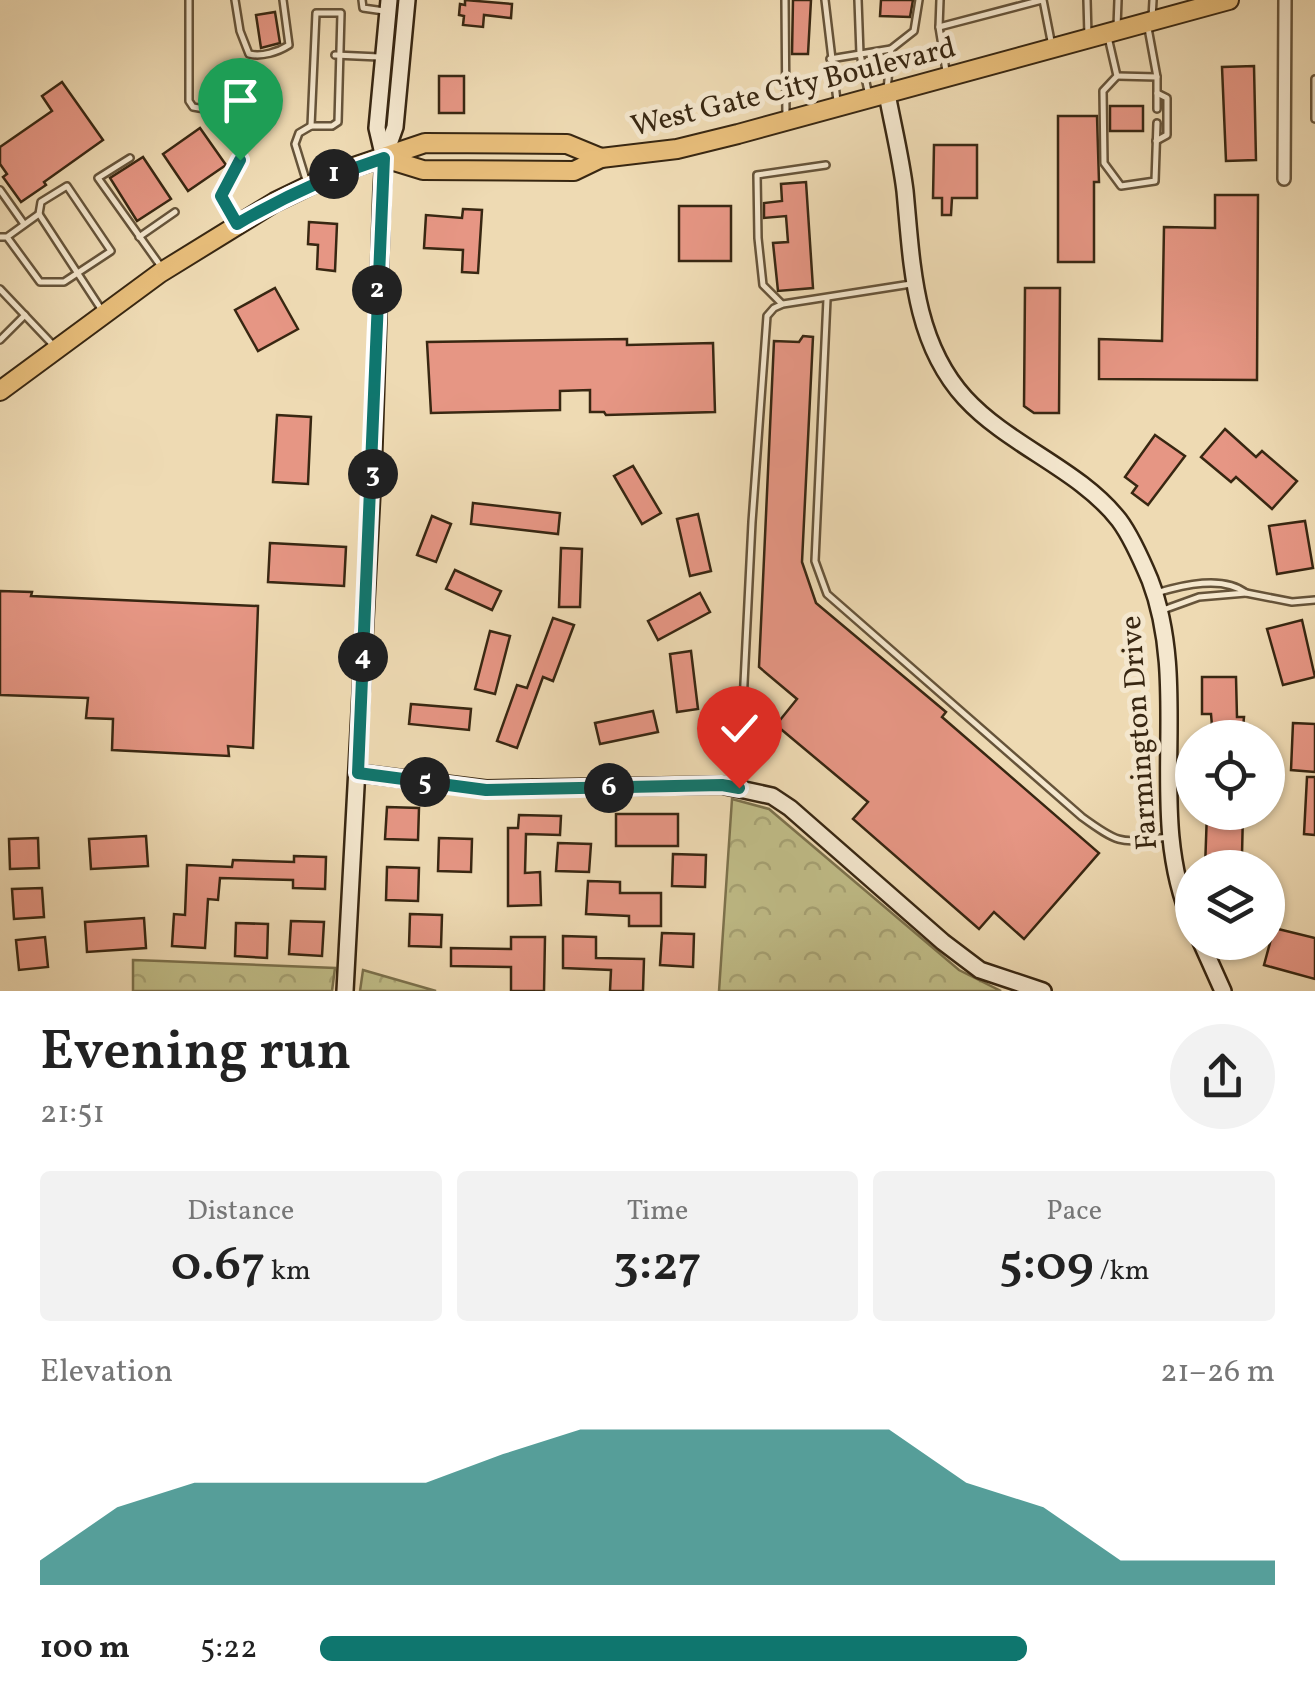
<!DOCTYPE html>
<html lang="en">
<head>
<meta charset="utf-8">
<style>
	body { margin:0; font-family:Vollkorn,serif; background:#f2f2f2; color:#222; height:100vh; display:flex; flex-direction:column; font-size:38px; white-space:nowrap }
	* { box-sizing:border-box; margin:0 }
	p { font-size:32px; color:#767676 }
	.icon { flex:none; width:55px; height:55px; fill:none; stroke:currentColor; stroke-width:2; stroke-linecap:round; stroke-linejoin:round }
	.map { position:relative; height:991px; overflow:hidden }
	.panel { display:flex; flex-direction:column; background:#fff; flex:1 }
	.panel>* { flex:none }
	.fabs { position:absolute; left:1175px; top:720px; display:grid; gap:20px }
	.fabs a { display:grid; place-items:center; width:110px; height:110px; border-radius:50%; background:#fff; box-shadow:0 2px 8px #0004; font-size:50px }
	.pin { position:absolute; display:grid; place-items:center; width:85px; height:85px; color:#fff; margin:-102px -42px; border-radius:50% 50% 50% 0; rotate:-45deg; box-shadow:0 0 10px #0007 }
	.pin .icon { rotate:45deg }
	.km { position:absolute; width:50px; height:50px; margin:-25px; border-radius:50%; background:#222; color:#fff; font-size:28px; line-height:50px; text-align:center }
	.round { display:grid; place-items:center; flex:none; width:105px; height:105px; border-radius:52px; background:#f2f2f2 }
	.headline { display:flex; align-items:center; justify-content:space-between; height:170px; padding:0 40px }
	h1 { font-size:55px; font-weight:600; line-height:75px }
	.stats { display:grid; grid-template-columns:repeat(3,1fr); gap:15px; height:170px; padding:10px 40px }
	.stats div { display:grid; align-content:center; border-radius:10px; background:#f2f2f2; text-align:center }
	.stats b { font-size:50px; font-weight:600 }
	.stats small { font-size:28px; font-weight:400 }
	.stats p { font-size:28px }
	.chart { height:280px; padding:20px 40px }
	.chart p { display:flex; justify-content:space-between }
	.chart svg { width:100%; height:180px; margin-top:10px; fill:#0f766e; opacity:.7 }
	ul { padding:0 40px; list-style:none; font-size:32px }
	li { display:grid; grid-template-columns:160px 120px 1fr; align-items:center; height:75px }
	li i { height:25px; border-radius:12px; background:#0f766e }
	.map>svg:first-child { display:block }
	.forest { fill:url(#forest-crowns); stroke:#7c724d; stroke-width:2.5 }
	.building { fill:#e69684; stroke:#382712; stroke-width:2.5 }
	.lines { fill:none; stroke-linecap:round; stroke-linejoin:round }
	.lane-casing { stroke:#66543a; stroke-width:10 }
	.street-casing { stroke:#66543a; stroke-width:16 }
	.secondary-casing { stroke:#382712; stroke-width:20 }
	.primary-casing { stroke:#382712; stroke-width:22 }
	.lane { stroke:#f4e7ce; stroke-width:5 }
	.street { stroke:#f4e7ce; stroke-width:11 }
	.secondary { stroke:#f4e7ce; stroke-width:15 }
	.primary { stroke:#e7bd7a; stroke-width:18 }
	.route-casing { stroke:#fff; stroke-width:20 }
	.route { stroke:#0f766e; stroke-width:12 }
	.labels { text-anchor:middle; stroke-width:10; stroke-linejoin:round; paint-order:stroke }
	.street-label { font-size:30px; fill:#382712; stroke:#f4e7ce }
</style>
</head>
<body>
<div class="map">
<svg width="1315" height="991" viewBox="0 0 1315 991">
	<defs>
		<pattern id="forest-crowns" width="20" height="18" patternUnits="userSpaceOnUse" patternTransform="scale(2.5)"><rect width="20" height="18" fill="#c0bd88"/><path d="M2 6a3 3 0 1 1 6 0M12 15a3 3 0 1 1 6 0" fill="none" stroke="#a6a274"/></pattern>
	</defs>
	<rect width="100%" height="100%" fill="#eedab3"/>
	<filter id="stains"><feTurbulence type="fractalNoise" baseFrequency=".002" numOctaves="4"/><feColorMatrix values="0 0 0 0 .2 0 0 0 0 .09 0 0 0 0 .02 0 0 0 .5 -.17"/></filter>
	<radialGradient id="worn" r=".72"><stop offset=".6" stop-color="#630" stop-opacity="0"/><stop offset="1" stop-color="#630" stop-opacity=".3"/></radialGradient>
	<!-- forest -->
	<g class="forest">
		<polygon points="732,799 769,809 959,970 1001,991 719,991"/>
		<polygon points="133,960 161,961 335,968 332,991 133,991"/>
		<polygon points="363,970 436,991 360,991"/>
	</g>
	<!-- building -->
	<g class="building">
		<polygon points="465,0 512,4 511,18 484,15 483,27 463,25 464,16 459,15 460,4 465,5"/>
		<polygon points="793,0 811,0 808,54 792,54"/>
		<polygon points="881,0 913,0 910,17 880,16"/>
		<polygon points="275,12 280,43 261,48 256,15"/>
		<polygon points="1254,66 1256,160 1226,161 1222,67"/>
		<rect x="439" y="76" width="25" height="37"/>
		<polygon points="62,82 103,140 44,182 46,185 21,202 3,177 7,174 0,164 0,147 52,111 42,96"/>
		<rect x="1110" y="106" width="33" height="25"/>
		<polygon points="1058,116 1097,116 1099,182 1094,182 1094,262 1058,262"/>
		<polygon points="200,128 226,165 188,191 163,154"/>
		<polygon points="934,145 977,145 977,198 952,198 951,215 942,215 942,198 933,198"/>
		<polygon points="143,157 171,199 137,221 110,178"/>
		<polygon points="806,182 813,288 778,291 773,243 788,242 786,216 764,218 764,203 782,201 781,184"/>
		<polygon points="1215,195 1258,195 1257,380 1099,379 1099,339 1162,341 1164,227 1215,228"/>
		<rect x="679" y="206" width="52" height="55"/>
		<polygon points="463,209 482,210 478,273 462,272 463,250 424,248 426,215 462,218"/>
		<polygon points="309,222 337,224 335,271 317,269 318,245 308,244"/>
		<polygon points="275,288 298,329 258,351 235,310"/>
		<polygon points="1025,288 1060,288 1059,413 1034,413 1024,406"/>
		<polygon points="803,336 813,337 802,562 816,603 946,712 942,717 1099,853 1024,939 994,912 979,929 853,819 868,802 776,725 797,699 759,667 774,341 799,342"/>
		<polygon points="627,339 627,345 713,343 715,412 606,415 604,412 590,412 590,390 560,391 560,410 431,413 427,342"/>
		<polygon points="277,415 311,417 308,484 273,482"/>
		<polygon points="1225,429 1256,457 1262,451 1297,481 1272,509 1236,477 1231,482 1201,457"/>
		<polygon points="1155,435 1185,456 1148,505 1132,493 1137,486 1125,477"/>
		<polygon points="633,466 661,513 642,524 614,476"/>
		<polygon points="473,503 560,513 558,534 471,524"/>
		<polygon points="698,514 711,571 690,576 677,519"/>
		<polygon points="432,516 451,524 436,562 417,555"/>
		<polygon points="1305,521 1313,568 1277,574 1269,526"/>
		<polygon points="270,543 346,547 344,586 268,582"/>
		<polygon points="561,548 582,549 580,607 559,607"/>
		<polygon points="455,570 501,591 492,610 446,589"/>
		<polygon points="0,591 32,592 31,596 258,606 253,748 228,746 229,756 112,750 113,719 86,718 88,698 0,695"/>
		<polygon points="700,593 710,612 658,640 648,621"/>
		<polygon points="553,618 574,625 553,681 543,677 517,748 497,741 517,685 527,688"/>
		<polygon points="1302,620 1315,677 1283,685 1267,629"/>
		<polygon points="490,631 510,636 495,694 475,689"/>
		<polygon points="691,651 698,709 677,712 670,654"/>
		<polygon points="1202,677 1236,677 1237,717 1244,717 1242,738 1213,738 1211,714 1202,714"/>
		<polygon points="411,704 471,709 469,730 409,724"/>
		<polygon points="653,711 658,732 600,744 595,723"/>
		<polygon points="1293,723 1315,724 1315,772 1291,770"/>
		<polygon points="1307,777 1315,777 1315,835 1304,834"/>
		<polygon points="387,807 419,808 418,840 385,839"/>
		<polygon points="1207,812 1243,812 1242,855 1225,855 1224,868 1205,868"/>
		<rect x="616" y="814" width="62" height="32"/>
		<polygon points="519,815 561,816 560,835 526,834 525,873 540,872 541,905 508,906 508,828 518,828"/>
		<polygon points="146,836 148,866 91,869 89,839"/>
		<polygon points="38,838 39,868 10,869 9,839"/>
		<polygon points="439,838 472,839 471,872 438,871"/>
		<polygon points="558,843 591,844 589,872 556,871"/>
		<polygon points="673,854 706,855 705,887 672,886"/>
		<polygon points="294,856 326,857 325,889 293,888 293,880 220,878 218,900 208,899 205,948 172,946 174,914 185,915 187,865 232,867 233,860 294,862"/>
		<polygon points="387,867 419,868 418,901 386,900"/>
		<polygon points="588,881 620,882 620,893 661,893 661,926 629,926 629,916 586,914"/>
		<polygon points="42,888 44,917 14,919 12,889"/>
		<polygon points="410,914 442,915 441,947 409,946"/>
		<polygon points="144,918 146,948 87,952 85,922"/>
		<polygon points="291,921 324,922 322,956 289,954"/>
		<polygon points="236,923 268,924 267,958 235,956"/>
		<polygon points="1274,928 1315,938 1315,979 1264,965"/>
		<polygon points="662,933 694,934 693,967 660,965"/>
		<polygon points="563,936 596,937 596,958 644,959 643,991 610,991 611,970 563,968"/>
		<polygon points="45,937 48,967 19,970 16,940"/>
		<polygon points="511,937 545,937 544,991 511,991 511,967 451,966 451,948 511,949"/>
	</g>
	<g class="lines">
		<defs>
			<g id="lane">
				<polyline points="189,0 189,101 193,107 222,112 240,152 240,159 221,196 236,223"/>
				<path d="M 235,0 L 240,31 L 249,54 C 262,57 278,52 289,45 L 283,0"/>
				<polyline points="362,0 363,8 384,11"/>
				<polyline points="785,0 786,118"/>
				<polyline points="825,0 837,101"/>
				<polyline points="858,0 860,54 869,96"/>
				<polyline points="940,0 939,27 946,71"/>
				<polyline points="1043,0 1052,46"/>
				<polyline points="1087,0 1088,36"/>
				<polygon points="316,13 341,13 338,122 332,126 311,126"/>
				<polyline points="1152,18 1153,0"/>
				<polyline points="939,27 1042,0"/>
				<polyline points="1117,27 1118,0"/>
				<polyline points="1148,28 1157,77 1157,109"/>
				<polyline points="1108,37 1117,76 1103,91 1104,163 1121,186 1155,181 1157,123"/>
				<polyline points="335,55 379,57"/>
				<polyline points="830,59 891,49"/>
				<polyline points="1117,76 1157,77"/>
				<polyline points="1315,79 1315,119"/>
				<polyline points="887,90 891,49 914,31 919,0"/>
				<polyline points="1156,141 1167,135 1167,98 1157,93"/>
				<polyline points="130,158 98,178 162,268"/>
				<polyline points="307,183 295,144 299,133 311,126"/>
				<polyline points="0,190 24,224"/>
				<polyline points="39,214 103,312"/>
				<polyline points="0,237 7,237 40,282 64,282 111,251 67,186 41,202 39,214 7,237"/>
				<polyline points="139,237 175,212"/>
				<polyline points="0,289 55,347"/>
				<path d="M 827,299 L 815,561 L 827,594 L 1082,817 C 1123,847 1121,842 1170,837"/>
				<polyline points="782,304 763,285 758,238 757,175 826,165"/>
				<polyline points="0,340 25,315"/>
				<path d="M 1156,593 C 1183,585 1223,575 1246,593 L 1199,597 L 1163,610"/>
				<polyline points="1246,593 1292,602 1315,600"/>
				<polyline points="739,784 752,522 767,316 774,308 783,304 911,284"/>
			</g>
			<polyline id="street" points="1284,179 1285,0"/>
			<g id="secondary">
				<path d="M 887,94 C 893,126 901,158 905,191 C 912,263 913,341 965,398 C 1009,446 1079,469 1119,520 C 1131,536 1142,561 1150,580 C 1192,690 1144,814 1192,923"/>
				<polyline points="384,158 377,128 389,0"/>
				<polyline points="358,773 486,789 721,785 772,796 790,808 943,942 980,970 1043,991"/>
				<polyline points="1201,942 1223,991"/>
				<polyline points="345,991 373,471 382,190 384,158 395,127 407,0"/>
			</g>
			<g id="primary">
				<polyline points="384,158 423,170 574,171 601,158 677,149 738,134 1229,0"/>
				<polyline points="0,391 160,273 275,202 333,174 425,143 567,144 601,158"/>
			</g>
		</defs>
		<!-- lane casing -->
		<use href="#lane" class="lane-casing"/>
		<!-- street casing -->
		<use href="#street" class="street-casing"/>
		<!-- secondary casing -->
		<use href="#secondary" class="secondary-casing"/>
		<!-- primary casing -->
		<use href="#primary" class="primary-casing"/>
		<!-- lane -->
		<use href="#lane" class="lane"/>
		<!-- street -->
		<use href="#street" class="street"/>
		<!-- secondary -->
		<use href="#secondary" class="secondary"/>
		<!-- primary -->
		<use href="#primary" class="primary"/>
	</g>
	<g class="lines">
		<defs>
			<path id="route" d="M 240,160 L 221,196 L 237,224 C 285,196 331,175 384,158 L 358,773 L 486,790 L 722,785 L 739,788"/>
		</defs>
		<!-- route casing -->
		<use href="#route" class="route-casing"/>
		<!-- route -->
		<use href="#route" class="route"/>
	</g>
	<g class="labels">
		<!-- street labels -->
		<g class="street-label">
			<text transform="translate(793 86) rotate(-14)" y="10">West Gate City Boulevard</text>
			<text transform="translate(1138 733) rotate(-94)" y="10">Farmington Drive</text>
		</g>
	</g>
	<rect width="100%" height="100%" filter="url(#stains)"/>
	<rect width="100%" height="100%" fill="url(#worn)"/>
</svg>
<div class="fabs">
<a><svg class="icon" aria-label="locate" viewBox="0 0 24 24"><circle cx="12" cy="12" r="6"/><path d="M12 2v4M12 18v4M2 12h4M18 12h4"/></svg></a>
<a><svg class="icon" aria-label="layers" viewBox="0 0 24 24"><path d="M12 4l9 5-9 5-9-5zM3 14l9 5 9-5"/></svg></a>
</div>
<div class="pin" style="left:240px;top:160px;background:#1e9e55"><svg class="icon" aria-label="arrive" viewBox="0 0 24 24"><path d="M6 21V4h12l-3 4 3 4H6"/></svg></div>
<div class="pin" style="left:739px;top:788px;background:#d93025"><svg class="icon" aria-label="check" viewBox="0 0 24 24"><path d="M5 12l5 5 9-10"/></svg></div>
<b class="km" style="left:334px;top:174px">1</b>
<b class="km" style="left:377px;top:290px">2</b>
<b class="km" style="left:373px;top:474px">3</b>
<b class="km" style="left:363px;top:657px">4</b>
<b class="km" style="left:425px;top:782px">5</b>
<b class="km" style="left:609px;top:788px">6</b>
</div>
<section class="panel">
<div class="headline"><div><h1>Evening run</h1><p>21:51</p></div><a class="round"><svg class="icon" aria-label="share" viewBox="0 0 24 24"><path d="M12 15V3M7 8l5-5 5 5M5 13v7h14v-7"/></svg></a></div>
<div class="stats">
<div><p>Distance</p><b>0.67<small> km</small></b></div>
<div><p>Time</p><b>3:27</b></div>
<div><p>Pace</p><b>5:09<small> /km</small></b></div>
</div>
<div class="chart"><p><span>Elevation</span>21–26 m</p>
<svg viewBox="0 0 160 44" preserveAspectRatio="none"><path d="M0 44V38L10 25L20 19L30 19L40 19L50 19L60 12L70 6L80 6L90 6L100 6L110 6L120 19L130 25L140 38L150 38L160 38V44z"/></svg>
</div>
<ul>
<li><b>100 m</b>5:22<i style="width:74%"></i></li>
</ul>
</section>
</body>
</html>
